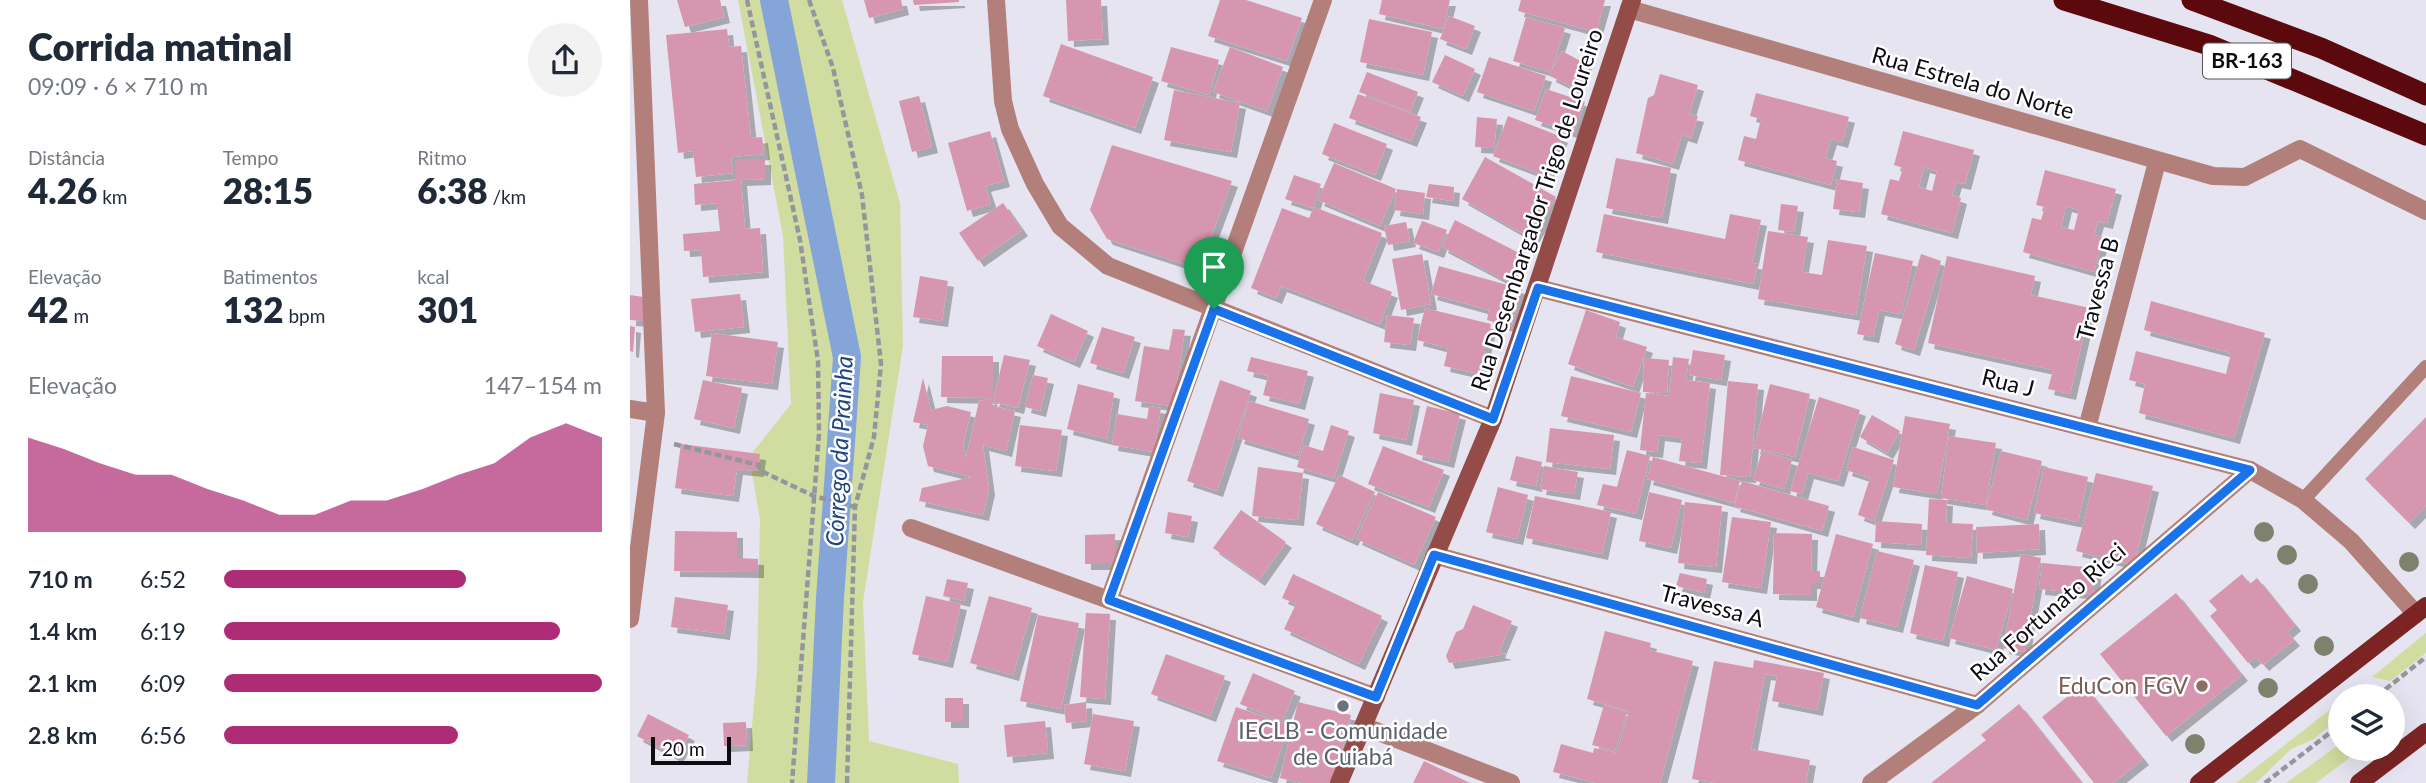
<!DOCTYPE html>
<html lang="pt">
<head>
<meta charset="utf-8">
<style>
	body { margin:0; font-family:Lato,sans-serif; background:#f2f2f3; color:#1f2937; height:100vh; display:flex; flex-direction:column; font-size:26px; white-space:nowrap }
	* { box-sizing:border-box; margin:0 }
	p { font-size:23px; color:#747a83 }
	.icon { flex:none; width:38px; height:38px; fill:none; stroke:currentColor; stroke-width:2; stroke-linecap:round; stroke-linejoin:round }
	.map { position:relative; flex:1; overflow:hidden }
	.panel { display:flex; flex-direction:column; background:#fff; width:630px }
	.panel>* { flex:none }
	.controls { position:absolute; left:1698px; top:684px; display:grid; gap:14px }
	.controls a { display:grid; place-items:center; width:77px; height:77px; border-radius:50%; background:#fff; box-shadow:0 7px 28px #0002; font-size:35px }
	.scale { position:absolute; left:21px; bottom:18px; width:80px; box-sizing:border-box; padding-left:7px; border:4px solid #0d0d11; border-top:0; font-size:19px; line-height:24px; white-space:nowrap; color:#0d0d11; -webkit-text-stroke:5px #fff; paint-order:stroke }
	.pin { position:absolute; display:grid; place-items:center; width:60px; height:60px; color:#fff; margin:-72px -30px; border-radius:50% 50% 50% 0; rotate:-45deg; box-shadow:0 0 7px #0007 }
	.pin .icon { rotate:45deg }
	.round { display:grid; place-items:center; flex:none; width:74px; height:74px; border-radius:37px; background:#f2f2f3 }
	.overview { display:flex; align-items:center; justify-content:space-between; height:119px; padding:0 28px }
	h1 { font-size:38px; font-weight:800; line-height:52px }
	.stats { display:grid; grid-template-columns:repeat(3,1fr); gap:10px; height:119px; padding:7px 28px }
	.stats div { display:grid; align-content:center }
	.stats b { font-size:35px; font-weight:800 }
	.stats small { font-size:19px; font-weight:400 }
	.stats p { font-size:19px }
	.chart { height:196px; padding:14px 28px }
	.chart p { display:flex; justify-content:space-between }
	.chart svg { width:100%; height:126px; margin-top:7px; fill:#ae2b75; opacity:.7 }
	ul { padding:0 28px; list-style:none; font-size:23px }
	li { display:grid; grid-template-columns:112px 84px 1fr; align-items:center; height:52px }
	li i { height:18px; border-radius:9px; background:#ae2b75 }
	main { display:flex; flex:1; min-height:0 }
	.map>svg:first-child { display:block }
	.green { fill:#d1dda0 }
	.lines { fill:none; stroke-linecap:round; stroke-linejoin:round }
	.canal { stroke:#85a5d8; stroke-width:28 }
	.building { fill:#d696af; fill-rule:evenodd; filter:url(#shadow) }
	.path { stroke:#95959e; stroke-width:4.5; stroke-dasharray:7 3.5; stroke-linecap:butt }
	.lane { stroke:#b27f7a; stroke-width:14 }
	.street { stroke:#b27f7a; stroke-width:18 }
	.secondary { stroke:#944c48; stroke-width:18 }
	.primary { stroke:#7c2424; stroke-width:18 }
	.highway { stroke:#5c090e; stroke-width:21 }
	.tree { fill:#7e816c }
	.route-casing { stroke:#fff; stroke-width:14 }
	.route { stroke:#1a73e8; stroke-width:9 }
	.education-dot { fill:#8d6e63; stroke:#fff; stroke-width:2.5 }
	.worship-dot { fill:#6b7280; stroke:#fff; stroke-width:2.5 }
	.labels { text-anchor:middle; stroke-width:5; stroke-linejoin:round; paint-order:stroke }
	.shield { fill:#fff; stroke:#565658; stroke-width:2 }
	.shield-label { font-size:21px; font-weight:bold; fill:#0d0d11 }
	.street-label { font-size:23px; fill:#0d0d11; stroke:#fff }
	.education-label { font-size:23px; fill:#785e54; stroke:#fff; text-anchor:end }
	.worship-label { font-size:23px; fill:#5b616d; stroke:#fff }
	.water-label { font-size:24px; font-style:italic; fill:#1d4481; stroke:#fff }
</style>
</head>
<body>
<main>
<section class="panel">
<div class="overview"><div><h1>Corrida matinal</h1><p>09:09 · 6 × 710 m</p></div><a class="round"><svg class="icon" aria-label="share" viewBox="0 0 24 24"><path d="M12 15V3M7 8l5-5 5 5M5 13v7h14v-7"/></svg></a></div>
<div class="stats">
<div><p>Distância</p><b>4.26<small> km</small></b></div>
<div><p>Tempo</p><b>28:15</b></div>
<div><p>Ritmo</p><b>6:38<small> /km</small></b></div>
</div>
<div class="stats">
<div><p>Elevação</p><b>42<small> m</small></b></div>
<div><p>Batimentos</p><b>132<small> bpm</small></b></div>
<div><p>kcal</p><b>301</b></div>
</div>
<div class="chart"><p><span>Elevação</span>147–154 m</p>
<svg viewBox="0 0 160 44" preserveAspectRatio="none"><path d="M0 44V11L10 15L20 20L30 24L40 24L50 29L60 33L70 38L80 38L90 33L100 33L110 29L120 24L130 20L140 11L150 6L160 11V44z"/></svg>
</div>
<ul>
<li><b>710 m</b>6:52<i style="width:64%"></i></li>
<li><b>1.4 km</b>6:19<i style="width:89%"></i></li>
<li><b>2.1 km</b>6:09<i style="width:100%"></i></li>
<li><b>2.8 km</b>6:56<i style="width:62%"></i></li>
</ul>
</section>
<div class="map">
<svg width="1796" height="783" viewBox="0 0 1796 783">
	<defs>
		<filter id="shadow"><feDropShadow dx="6" dy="6" stdDeviation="0" flood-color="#0004"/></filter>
	</defs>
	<rect width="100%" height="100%" fill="#e5e4f0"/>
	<!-- green -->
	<g class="green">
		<polygon points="108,0 212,0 270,203 273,346 233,602 239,741 328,764 329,783 117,783 127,670 130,519 119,457 161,404 153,236"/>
		<polygon points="1796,633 1796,653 1760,681 1742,677"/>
		<polygon points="1710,702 1710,717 1684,739 1661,749 1626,783 1606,783"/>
		<polygon points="1710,744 1710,749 1731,749 1686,783 1656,783"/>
	</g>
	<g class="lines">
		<!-- canal -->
		<polyline class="canal" points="144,0 217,357 200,598 191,783"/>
	</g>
	<!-- building -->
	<g class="building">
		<polygon points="47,0 90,0 94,17 55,27"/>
		<polygon points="234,0 271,0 273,9 239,18"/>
		<polygon points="283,0 329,0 329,2 284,5"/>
		<polygon points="436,0 471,0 473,39 438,41"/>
		<polygon points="590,0 616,0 672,18 657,61 578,36"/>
		<polygon points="752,0 820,0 813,29 749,14"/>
		<polygon points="891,0 975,0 966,32 888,11"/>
		<polygon points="819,16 845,26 836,49 810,39"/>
		<polygon points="896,17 935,28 921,72 932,51 956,64 944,88 920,76 921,72 883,61"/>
		<polygon points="739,19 802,32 793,75 730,62"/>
		<polygon points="97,29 99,47 111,46 121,138 132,137 134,154 101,157 103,173 66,177 63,151 48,153 36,35"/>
		<polygon points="431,44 523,77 505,128 413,96"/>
		<polygon points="541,47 589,60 579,95 531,81"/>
		<polygon points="600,47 653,67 637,111 583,92"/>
		<polygon points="815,55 845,69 833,96 802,82"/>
		<polygon points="859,57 916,76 904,111 847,92"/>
		<polygon points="737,72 788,92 780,112 729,92"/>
		<polygon points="1030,74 1068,85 1059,114 1068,116 1061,138 1052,135 1043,164 1006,153 1018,98 1024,95"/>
		<polygon points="916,89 955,102 944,133 905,120"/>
		<polygon points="544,90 610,103 601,152 534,140"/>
		<polygon points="1126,93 1219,117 1212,142 1201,139 1195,158 1207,161 1201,185 1108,160 1114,136 1126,139 1131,119 1120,116"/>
		<polygon points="728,94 791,117 781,141 719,118"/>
		<polygon points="289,96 302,147 282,152 269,101"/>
		<polygon points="878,116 932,137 916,176 863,156"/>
		<polygon points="847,117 867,119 864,148 845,147"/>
		<polygon points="704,123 757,144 745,175 692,154"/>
		<polygon points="360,131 374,181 355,186 361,204 337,211 318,143"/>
		<path d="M 1273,131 L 1344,150 L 1335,184 L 1326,182 L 1322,195 L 1331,198 L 1322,233 L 1251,214 L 1260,179 L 1269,181 L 1273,168 L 1264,165 ZM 1294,167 L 1307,171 L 1302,191 L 1289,187 Z"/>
		<polygon points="482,145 602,181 569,269 477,239 460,210"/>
		<polygon points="855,157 926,197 902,239 832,199"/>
		<polygon points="986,158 1041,168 1032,218 976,208"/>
		<polygon points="105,159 135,159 135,179 111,180 115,229 130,228 133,272 73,277 71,250 54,251 53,234 90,231 87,203 65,205 64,184 105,180"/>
		<polygon points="704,163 766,189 750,226 688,200"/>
		<path d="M 1415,170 L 1486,189 L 1477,223 L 1468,221 L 1464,235 L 1473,237 L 1464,272 L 1393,252 L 1402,218 L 1411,220 L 1415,207 L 1406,205 ZM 1436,206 L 1449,210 L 1444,230 L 1431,227 Z"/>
		<polygon points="664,175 691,184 683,208 655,199"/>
		<polygon points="1207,179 1233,183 1229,212 1203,209"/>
		<polygon points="799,184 824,187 823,201 796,197"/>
		<polygon points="767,189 795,193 793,214 764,210"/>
		<polygon points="373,203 392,230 348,261 329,233"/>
		<polygon points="1151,204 1168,206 1164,232 1148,230"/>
		<polygon points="684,207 752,233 733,281 762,292 750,324 651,286 646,298 621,288 652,208 679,218"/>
		<polygon points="974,214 1095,239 1100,214 1131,220 1122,263 1128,264 1123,284 966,252"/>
		<polygon points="825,220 891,254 877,281 812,247"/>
		<polygon points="792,221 817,230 808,252 783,243"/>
		<polygon points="776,222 780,241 758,245 754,226"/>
		<polygon points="1138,231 1178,237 1172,272 1192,275 1198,240 1237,246 1226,315 1128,299"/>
		<polygon points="1245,253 1283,261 1271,314 1249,310 1243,337 1227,334"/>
		<polygon points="792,254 801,304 771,310 762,259"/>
		<polygon points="1291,254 1311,261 1284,350 1265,344"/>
		<polygon points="1317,256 1405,276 1401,295 1460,308 1440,394 1418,389 1423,370 1298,343"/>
		<polygon points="809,266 892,289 881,327 857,320 859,310 801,294"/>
		<polygon points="290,276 318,281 312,321 283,317"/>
		<polygon points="110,294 114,327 65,332 61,299"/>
		<polygon points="0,295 13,297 14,321 0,320"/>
		<polygon points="1521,301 1635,333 1604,438 1509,413 1515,384 1499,380 1506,351 1596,374 1601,353 1514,330"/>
		<polygon points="795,308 861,324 849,374 814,366 818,348 787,340"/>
		<polygon points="956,310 990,322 986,337 1017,347 1003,387 938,364"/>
		<polygon points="421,314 458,331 444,362 407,346"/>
		<polygon points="757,315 784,318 780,345 754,342"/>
		<polygon points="0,326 5,327 3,352 0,351"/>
		<polygon points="472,327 505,337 493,373 460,363"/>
		<polygon points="543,329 555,330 543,406 505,401 514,346 539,350"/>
		<polygon points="82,333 148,342 142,384 76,376"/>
		<polygon points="1063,350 1095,355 1091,380 1059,375"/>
		<polygon points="374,355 400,360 388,408 363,402"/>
		<polygon points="312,356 363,356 363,398 311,397"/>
		<polygon points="621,357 678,371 669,404 633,395 638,376 617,371"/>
		<polygon points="1043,357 1059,359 1056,380 1080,383 1071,463 1049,461 1052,438 1029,435 1027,452 1010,450 1016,393 1039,396"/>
		<polygon points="1014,358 1039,360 1037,393 1013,392"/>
		<polygon points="403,375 418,378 410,411 395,407"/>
		<polygon points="941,376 1011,393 1001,432 931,416"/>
		<polygon points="293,378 301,410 317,406 341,412 333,444 336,458 349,401 361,398 363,406 385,411 376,451 353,445 359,489 353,515 289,501 292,488 342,477 298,466 293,446 298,425 283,422"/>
		<polygon points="73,380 112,388 104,428 64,419"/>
		<polygon points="590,380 621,391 587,491 557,481"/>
		<polygon points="1098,381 1128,384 1120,477 1090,475"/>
		<polygon points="448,384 484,393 477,439 437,429"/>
		<polygon points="1140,384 1180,394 1165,457 1124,448"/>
		<polygon points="750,393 784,400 776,440 743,433"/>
		<polygon points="1189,397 1230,410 1208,481 1178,473 1172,494 1160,491"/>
		<polygon points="619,401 679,419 668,456 608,438"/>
		<polygon points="519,406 531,408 524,452 482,445 487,414 517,419"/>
		<polygon points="797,406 830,414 818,462 786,454"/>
		<polygon points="1242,415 1270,431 1257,453 1230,437"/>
		<polygon points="1275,416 1320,424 1307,494 1263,487"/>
		<polygon points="1796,417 1796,506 1779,523 1735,479"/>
		<polygon points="390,425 432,430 426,471 385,466"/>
		<polygon points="701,425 719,431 704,478 667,467 674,445 693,451"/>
		<polygon points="920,428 984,435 980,469 916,462"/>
		<polygon points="1319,436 1366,443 1356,505 1311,498"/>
		<polygon points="51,444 130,454 128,471 107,469 103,496 45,488"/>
		<polygon points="753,446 814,470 799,507 738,484"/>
		<polygon points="1223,447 1264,460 1244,521 1228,515 1240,478 1216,470"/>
		<polygon points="997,450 1020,456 1006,514 967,505 973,484 987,487"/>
		<polygon points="1132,451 1162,460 1154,489 1123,480"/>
		<polygon points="1371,451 1412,461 1397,520 1356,509"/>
		<polygon points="886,456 912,462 906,486 880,480"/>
		<polygon points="1023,457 1110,481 1104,503 1017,479"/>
		<polygon points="914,466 948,472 944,494 910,489"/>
		<polygon points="628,467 673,473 668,520 622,516"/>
		<polygon points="1414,467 1458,477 1448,522 1404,513"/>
		<polygon points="1466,473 1523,486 1504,565 1446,551"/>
		<polygon points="709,475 745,492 722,540 686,524"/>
		<polygon points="1112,481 1199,506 1192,531 1104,506"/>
		<polygon points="868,487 898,495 887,539 856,532"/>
		<polygon points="748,492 806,517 784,565 726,539"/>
		<polygon points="1019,492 1052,500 1041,548 1009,541"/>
		<polygon points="905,496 981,512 972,554 896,538"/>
		<polygon points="1299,499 1317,500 1316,523 1343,524 1341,558 1296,555"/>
		<polygon points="1055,502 1092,506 1086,567 1048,563"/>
		<polygon points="611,510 656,542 629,580 583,548"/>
		<polygon points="538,512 562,516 558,537 535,533"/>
		<polygon points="1102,517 1141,522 1131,588 1092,582"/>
		<polygon points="1246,521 1292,524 1291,545 1245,542"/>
		<polygon points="1409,524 1410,549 1347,553 1346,527"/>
		<polygon points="45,531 107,532 107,558 128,559 128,572 44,571"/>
		<polygon points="1144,533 1182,534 1181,571 1190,571 1190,583 1181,583 1181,595 1143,594"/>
		<polygon points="485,534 485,564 455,564 455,535"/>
		<polygon points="1206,534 1243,544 1223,617 1186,607"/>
		<polygon points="1247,551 1284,560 1267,627 1230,618"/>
		<polygon points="1391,554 1411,558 1394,652 1373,648"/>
		<polygon points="1412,563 1466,568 1463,594 1409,589"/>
		<polygon points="1295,565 1328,572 1313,641 1280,633"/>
		<polygon points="1050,573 1077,579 1074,593 1046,586"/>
		<polygon points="663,574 752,616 729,664 654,629 666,604 652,598"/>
		<polygon points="1612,574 1620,584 1627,578 1665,625 1657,632 1664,640 1633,665 1626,657 1618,663 1580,616 1587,610 1579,601"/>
		<polygon points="1337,576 1383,589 1366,650 1319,638"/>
		<polygon points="317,579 338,583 334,601 313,596"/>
		<polygon points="1546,593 1612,675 1536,736 1470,654"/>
		<polygon points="296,596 331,604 317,662 282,654"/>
		<polygon points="359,596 402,608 383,675 340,663"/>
		<polygon points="45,597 98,605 94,634 41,627"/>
		<polygon points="843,605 882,621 869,652 876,654 819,663 816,656 826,632 833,629"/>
		<polygon points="456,613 480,614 475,699 450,697"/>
		<polygon points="408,615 449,623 431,709 390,701"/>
		<polygon points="975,631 1021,643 1019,650 1063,661 1030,783 966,783 923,772 931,744 963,753 964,748 987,753 999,711 957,699"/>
		<polygon points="536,654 595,676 580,716 521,694"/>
		<polygon points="1124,660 1194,673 1187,710 1142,701 1147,676 1135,674 1121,749 1180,760 1176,783 1085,783 1062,779 1084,661 1123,668"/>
		<polygon points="623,673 665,691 652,721 610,704"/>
		<polygon points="1453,684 1513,759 1483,783 1464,783 1412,717"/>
		<rect x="315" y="698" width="18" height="24"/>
		<polygon points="456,702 457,721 436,723 434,705"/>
		<polygon points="668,702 721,715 704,783 672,783 650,778"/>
		<polygon points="1389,704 1452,783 1301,783 1356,740 1351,735"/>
		<polygon points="974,705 997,712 985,751 962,745"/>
		<polygon points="606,707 659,725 641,778 587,761"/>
		<polygon points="18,714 59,735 47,757 7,736"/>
		<polygon points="463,714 504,721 495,771 454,764"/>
		<polygon points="415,721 418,753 377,757 374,725"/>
		<polygon points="116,722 117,745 94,746 93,723"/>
		<polygon points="794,761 840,783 783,783"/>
	</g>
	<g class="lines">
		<!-- path -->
		<g class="path">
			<polyline points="117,0 170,240 188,361 189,434 162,783"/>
			<polyline points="179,0 203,68 232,195 251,364 244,437 225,507 217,783"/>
			<polyline points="44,444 128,465 131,471 184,496 225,507"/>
			<polyline points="1747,696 1796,657"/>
			<polyline points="1635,783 1710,725"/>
		</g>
		<!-- lane -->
		<polyline class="lane" points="1673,500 1796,367"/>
		<!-- street -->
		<g class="street">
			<polyline points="366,0 373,101 380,129 405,184 430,226 478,266 863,419"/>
			<polyline points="999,9 1583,176 1615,177 1670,149 1796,211"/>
			<polyline points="908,288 1620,470 1673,500 1721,541 1786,614"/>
			<polyline points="0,409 26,413"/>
			<polyline points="1457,428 1527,162"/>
			<polyline points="281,528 746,697"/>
			<polyline points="804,555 1347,705"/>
			<polyline points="479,600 693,0"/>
			<polyline points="0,619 26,413 9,0"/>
			<polyline points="733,726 881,783"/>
			<polyline points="1241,783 1347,705 1620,470"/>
		</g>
		<!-- secondary -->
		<polyline class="secondary" points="709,783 863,419 1002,0"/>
		<!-- primary -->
		<g class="primary">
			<polyline points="1569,783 1796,606"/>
			<polyline points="1729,783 1796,732"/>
		</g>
		<!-- highway -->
		<g class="highway">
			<polyline points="1434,0 1579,45 1796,135"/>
			<polyline points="1562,0 1691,48 1796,95"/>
		</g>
	</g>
	<!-- trees -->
	<g class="tree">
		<circle cx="1634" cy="532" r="10"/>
		<circle cx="1657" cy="555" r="10"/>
		<circle cx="1779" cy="562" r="10"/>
		<circle cx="1678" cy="584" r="10"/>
		<circle cx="1694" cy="646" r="10"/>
		<circle cx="1638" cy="688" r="10"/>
		<circle cx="1565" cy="744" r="10"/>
	</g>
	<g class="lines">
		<defs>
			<polygon id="route" points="908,288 1620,470 1347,705 804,555 746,697 479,600 584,309 863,419"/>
		</defs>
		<!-- route casing -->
		<use href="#route" class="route-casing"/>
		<!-- route -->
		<use href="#route" class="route"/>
	</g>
	<!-- markers -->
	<circle class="education-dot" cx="1572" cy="686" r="7"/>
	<circle class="worship-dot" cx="713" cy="706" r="7"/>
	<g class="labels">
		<!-- shield labels -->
		<rect class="shield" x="1573" y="43.5" width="88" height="35" rx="5"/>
		<g class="shield-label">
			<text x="1617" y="68">BR-163</text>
		</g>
		<!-- street labels -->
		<g class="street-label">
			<text transform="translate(1343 83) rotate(16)" y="8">Rua Estrela do Norte</text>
			<text transform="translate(907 210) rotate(-72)" y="8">Rua Desembargador Trigo de Loureiro</text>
			<text transform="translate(1468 289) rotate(-75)" y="8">Travessa B</text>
			<text transform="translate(1378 383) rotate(14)" y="8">Rua J</text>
			<text transform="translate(1082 606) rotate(15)" y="8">Travessa A</text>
			<text transform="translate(1418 612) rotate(-41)" y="8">Rua Fortunato Ricci</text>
		</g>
		<!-- education labels -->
		<g class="education-label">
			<text x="1558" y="694">EduCon FGV</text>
		</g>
		<!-- worship labels -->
		<g class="worship-label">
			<text x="713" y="739">IECLB - Comunidade<tspan x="713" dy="26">de Cuiabá</tspan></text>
		</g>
		<!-- water labels -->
		<g class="water-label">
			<text transform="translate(210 451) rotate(-87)" y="8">Córrego da Prainha</text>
		</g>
	</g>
</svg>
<div class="controls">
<a><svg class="icon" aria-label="layers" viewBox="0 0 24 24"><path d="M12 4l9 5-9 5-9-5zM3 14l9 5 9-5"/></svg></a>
</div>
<div class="scale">20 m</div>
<div class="pin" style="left:584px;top:309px;background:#1e9e55"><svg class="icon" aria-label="arrive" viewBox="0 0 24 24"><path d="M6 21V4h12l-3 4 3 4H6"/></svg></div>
</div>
</main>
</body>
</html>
